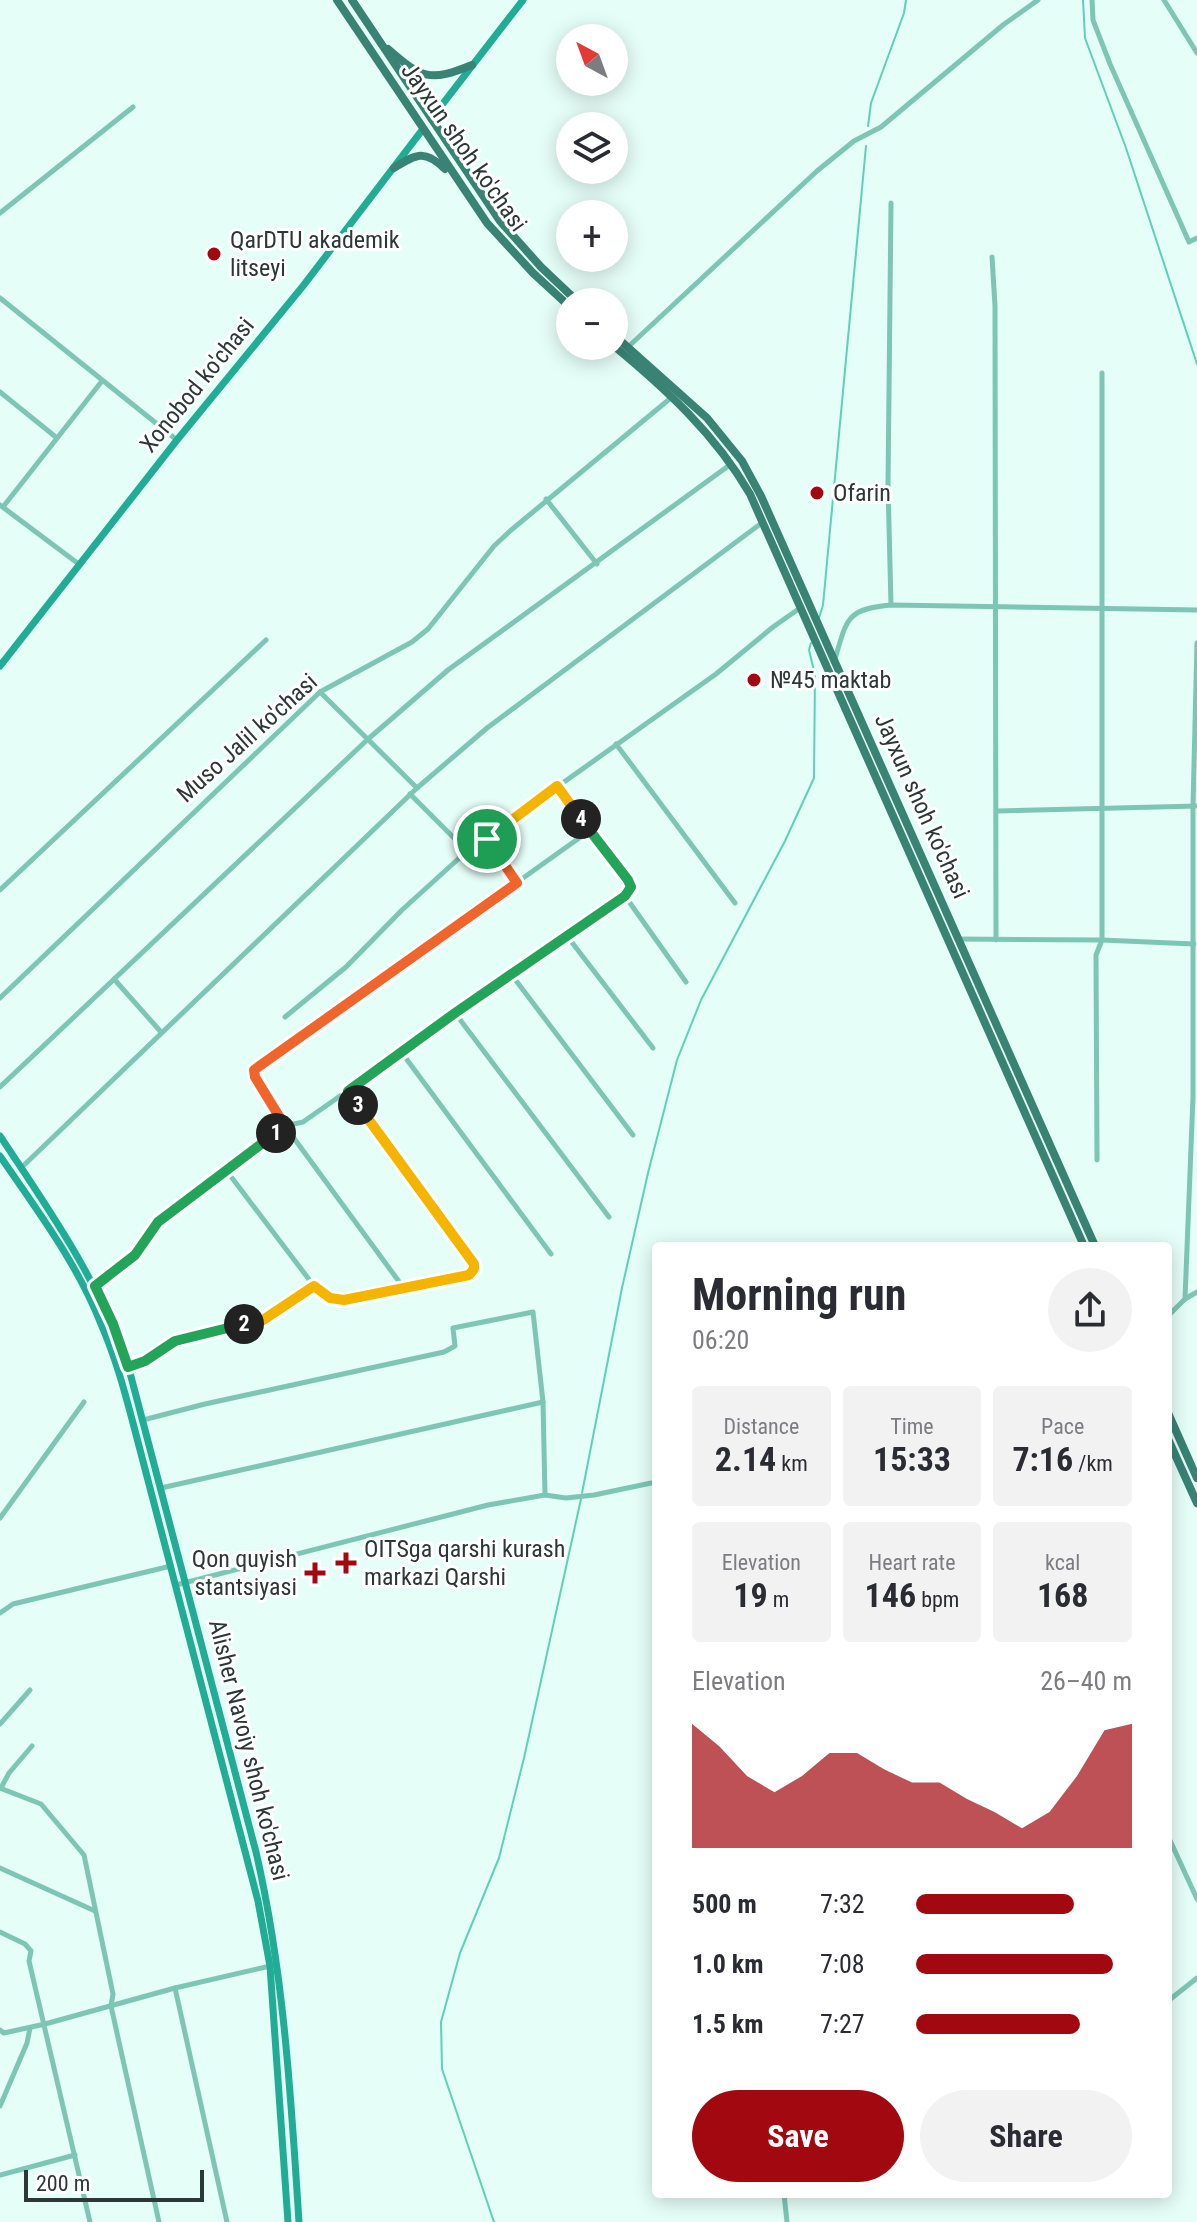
<!DOCTYPE html>
<html lang="en">
<head>
<meta charset="utf-8">
<style>
	body { margin:0; font-family:"Roboto Condensed",sans-serif; background:#f2f2f3; color:#2b2b33; height:100vh; display:flex; flex-direction:column; font-size:30px; white-space:nowrap }
	* { box-sizing:border-box; margin:0 }
	p { font-size:26px; color:#7c7c81 }
	.icon { flex:none; width:44px; height:44px; fill:none; stroke:currentColor; stroke-width:2; stroke-linecap:round; stroke-linejoin:round }
	.map { position:relative; flex:1; overflow:hidden }
	.details { position:absolute; left:652px; top:1242px; width:520px; height:956px; display:flex; flex-direction:column; background:#fff; border-radius:8px; box-shadow:0 4px 20px #0003 }
	.details>* { flex:none }
	.needle { width:52px; rotate:319deg }
	.tools { position:absolute; left:556px; top:24px; display:grid; gap:16px }
	.tools a { display:grid; place-items:center; width:72px; height:72px; border-radius:50%; background:#fff; box-shadow:0 4px 20px #0003; font-size:40px }
	.scale { position:absolute; left:24px; bottom:20px; width:180px; box-sizing:border-box; padding-left:8px; border:4px solid #2b3835; border-top:0; font-size:22px; line-height:28px; white-space:nowrap; color:#2b3835; -webkit-text-stroke:6px #fff; paint-order:stroke }
	.pin { position:absolute; display:grid; place-items:center; width:68px; height:68px; color:#fff; margin:-34px; border:4px solid #fff; border-radius:50%; box-shadow:0 2px 8px #0007 }
	.km { position:absolute; width:40px; height:40px; margin:-20px; border-radius:50%; background:#222; color:#fff; font-size:22px; line-height:40px; text-align:center }
	.round { display:grid; place-items:center; flex:none; width:84px; height:84px; border-radius:42px; background:#f2f2f3 }
	.head { display:flex; align-items:center; justify-content:space-between; height:136px; padding:0 40px }
	h1 { font-size:44px; font-weight:700; line-height:60px }
	.stats { display:grid; grid-template-columns:repeat(3,1fr); gap:12px; height:136px; padding:8px 40px }
	.stats div { display:grid; align-content:center; border-radius:8px; background:#f2f2f3; text-align:center }
	.stats b { font-size:34px; font-weight:700 }
	.stats small { font-size:22px; font-weight:400 }
	.stats p { font-size:22px }
	.chart { height:224px; padding:16px 40px }
	.chart p { display:flex; justify-content:space-between }
	.chart svg { width:100%; height:144px; margin-top:8px; fill:#a2080f; opacity:.7 }
	.action { display:flex; gap:16px; margin-top:auto; padding:16px 40px }
	.action a { flex:1; height:92px; border-radius:48px; background:#a2080f; color:#fff; font-size:32px; font-weight:700; line-height:92px; text-align:center }
	.action a+a { background:#f2f2f3; color:#2b2b33 }
	ul { padding:0 40px; list-style:none; font-size:26px }
	li { display:grid; grid-template-columns:128px 96px 1fr; align-items:center; height:60px }
	li i { height:20px; border-radius:10px; background:#a2080f }
	.map>svg:first-child { display:block }
	.lines { fill:none; stroke-linecap:round; stroke-linejoin:round }
	.stream { stroke:#5bd1b9; stroke-width:2 }
	.minor { stroke:#7dc6b5; stroke-width:5 }
	.secondary { stroke:#20ac95; stroke-width:7 }
	.trunk { stroke:#388374; stroke-width:8 }
	.split-1-casing { stroke:#fff; stroke-width:16 }
	.split-2-casing { stroke:#fff; stroke-width:16 }
	.split-3-casing { stroke:#fff; stroke-width:16 }
	.split-4-casing { stroke:#fff; stroke-width:16 }
	.split-5-casing { stroke:#fff; stroke-width:16 }
	.split-1 { stroke:#f0652b; stroke-width:10 }
	.split-2 { stroke:#22a559; stroke-width:10 }
	.split-3 { stroke:#f5b400; stroke-width:10 }
	.split-4 { stroke:#22a559; stroke-width:10 }
	.split-5 { stroke:#f5b400; stroke-width:10 }
	.poi-dot { fill:#a2080f; stroke:#fff; stroke-width:3 }
	.labels { text-anchor:middle; stroke-width:6; stroke-linejoin:round; paint-order:stroke }
	.street-label { font-size:24px; fill:#2b3835; stroke:#fff }
	.poi-label { font-size:24px; fill:#2b3835; stroke:#fff; text-anchor:start }
</style>
</head>
<body>
<div class="map">
<svg width="1197" height="2222" viewBox="0 0 1197 2222">
	<rect width="100%" height="100%" fill="#e5fef7"/>
	<g class="lines">
		<!-- stream -->
		<g class="stream">
			<polyline points="1083,0 1085,38 1126,148 1197,364"/>
			<polyline points="868,126 871,103 904,13 906,0"/>
			<polyline points="819,618 823,605 866,146"/>
			<polyline points="582,1493 622,1288 648,1173 677,1060 701,1000 785,841 814,778 815,675 809,650 811,643"/>
			<polyline points="494,2222 442,2069 441,2022 460,1953 499,1858 524,1758 581,1499"/>
		</g>
		<!-- minor -->
		<g class="minor">
			<polyline points="1092,0 1093,20 1110,64 1189,242 1197,238"/>
			<polyline points="1164,0 1197,53"/>
			<polyline points="0,213 133,107"/>
			<polyline points="992,257 995,306 996,940"/>
			<polyline points="0,298 177,440"/>
			<polyline points="628,347 817,171 854,141 881,127 1003,25 1038,0"/>
			<polyline points="0,392 57,438"/>
			<polyline points="546,499 597,564"/>
			<polyline points="0,505 80,565"/>
			<polyline points="3,507 102,381"/>
			<polyline points="891,605 888,486 891,203"/>
			<path d="M 835,659 C 847,619 846,609 891,605 L 1197,610"/>
			<polyline points="320,692 417,788"/>
			<polyline points="616,744 735,903"/>
			<polyline points="410,794 467,851"/>
			<polyline points="997,811 1197,806"/>
			<polyline points="487,839 517,883"/>
			<polyline points="0,890 266,640"/>
			<polyline points="625,896 686,982"/>
			<polyline points="567,936 653,1048"/>
			<polyline points="959,939 1102,940 1194,944"/>
			<polyline points="511,974 633,1135"/>
			<polyline points="114,979 161,1032"/>
			<polyline points="0,998 320,692 412,642 428,629 494,546 510,531 672,397"/>
			<polyline points="455,1013 609,1217"/>
			<polyline points="285,1017 346,967 402,910 467,851 716,674 773,627 800,608"/>
			<polyline points="402,1053 551,1254"/>
			<polyline points="0,1087 367,740 448,670 731,464"/>
			<polyline points="1097,1160 1096,955 1102,940 1102,373"/>
			<polyline points="21,1168 417,788 487,728 763,522"/>
			<polyline points="226,1170 314,1286 330,1298 344,1300 469,1275 474,1269 474,1264 348,1091"/>
			<polyline points="95,1286 135,1255 158,1222 285,1126 303,1122 625,896 631,887 628,880 557,786"/>
			<polyline points="403,1287 285,1126 255,1077 254,1070 589,831"/>
			<polyline points="1185,1299 1193,1097 1193,806 1197,643"/>
			<polyline points="1168,1316 1185,1299 1197,1292"/>
			<polyline points="128,1367 145,1361 175,1341 263,1320 314,1286"/>
			<polyline points="143,1420 205,1404 444,1352 455,1346 453,1328 533,1312 543,1402 545,1495"/>
			<polyline points="161,1488 543,1402"/>
			<polyline points="0,1518 84,1402"/>
			<polyline points="176,1585 488,1505 545,1495 566,1498 594,1495 656,1482"/>
			<polyline points="0,1613 13,1604 171,1566"/>
			<polyline points="0,1724 30,1690"/>
			<polyline points="0,1788 41,1804 84,1855 113,1994 111,2006 159,2222"/>
			<polyline points="1,1788 9,1773 32,1746"/>
			<polyline points="1168,1836 1197,1899"/>
			<polyline points="0,1868 95,1911"/>
			<polyline points="0,1932 25,1944 31,1951 29,1961 90,2222"/>
			<polyline points="175,1988 227,2222"/>
			<polyline points="1168,2001 1197,1978"/>
			<polyline points="0,2030 4,2033 45,2024 175,1988 270,1966"/>
			<polyline points="0,2106 27,2043 30,2028"/>
			<polyline points="0,2175 75,2155"/>
			<polyline points="784,2194 787,2222"/>
		</g>
		<!-- secondary -->
		<g class="secondary">
			<polyline points="431,119 523,0"/>
			<polyline points="0,666 177,440 303,286 423,129"/>
			<path d="M 0,1136 C 50,1211 100,1282 129,1369 L 256,1852 C 284,1973 291,2098 299,2222"/>
			<path d="M 0,1156 C 37,1210 77,1263 101,1324 C 115,1356 124,1389 133,1423 L 258,1901 L 270,1966 L 288,2222"/>
		</g>
		<!-- trunk -->
		<g class="trunk">
			<polyline points="337,0 487,223 533,273 570,307"/>
			<polyline points="352,0 500,221 541,267 578,302"/>
			<path d="M 388,49 C 422,79 430,82 472,65"/>
			<path d="M 394,168 C 416,154 425,149 445,169"/>
			<polyline points="614,335 707,418 742,461 761,496 1095,1246"/>
			<path d="M 614,346 C 667,390 715,434 750,494 L 1084,1246"/>
			<polyline points="1168,1413 1197,1478"/>
			<polyline points="1168,1439 1197,1503"/>
		</g>
	</g>
	<g class="lines">
		<defs>
			<polyline id="split-1" points="276,1133 285,1126 255,1077 254,1070 517,883 487,839"/>
			<polyline id="split-2" points="244,1324 175,1341 145,1361 128,1367 113,1324 95,1286 135,1255 158,1222 276,1133"/>
			<polyline id="split-3" points="244,1324 263,1320 314,1286 330,1298 344,1300 469,1275 474,1269 474,1264 358,1105"/>
			<polyline id="split-4" points="358,1105 348,1091 455,1013 625,896 631,887 628,880 581,819"/>
			<polyline id="split-5" points="487,839 557,786 581,819"/>
		</defs>
		<!-- split-1 casing -->
		<use href="#split-1" class="split-1-casing"/>
		<!-- split-2 casing -->
		<use href="#split-2" class="split-2-casing"/>
		<!-- split-3 casing -->
		<use href="#split-3" class="split-3-casing"/>
		<!-- split-4 casing -->
		<use href="#split-4" class="split-4-casing"/>
		<!-- split-5 casing -->
		<use href="#split-5" class="split-5-casing"/>
		<!-- split-1 -->
		<use href="#split-1" class="split-1"/>
		<!-- split-2 -->
		<use href="#split-2" class="split-2"/>
		<!-- split-3 -->
		<use href="#split-3" class="split-3"/>
		<!-- split-4 -->
		<use href="#split-4" class="split-4"/>
		<!-- split-5 -->
		<use href="#split-5" class="split-5"/>
	</g>
	<!-- markers -->
	<g class="poi-dot">
		<circle cx="214" cy="254" r="8"/>
		<circle cx="817" cy="493" r="8"/>
		<circle cx="754" cy="680" r="8"/>
		<path d="M342 1551h8v8h8v8h-8v8h-8v-8h-8v-8h8z"/>
		<path d="M311 1561h8v8h8v8h-8v8h-8v-8h-8v-8h8z"/>
	</g>
	<g class="labels">
		<!-- street labels -->
		<g class="street-label">
			<text transform="translate(464 147) rotate(55)" y="8">Jayxun shoh ko'chasi</text>
			<text transform="translate(197 385) rotate(-51)" y="8">Xonobod ko'chasi</text>
			<text transform="translate(247 738) rotate(-42)" y="8">Muso Jalil ko'chasi</text>
			<text transform="translate(922 806) rotate(66)" y="8">Jayxun shoh ko'chasi</text>
			<text transform="translate(249 1750) rotate(76)" y="8">Alisher Navoiy shoh ko'chasi</text>
		</g>
		<!-- poi labels -->
		<g class="poi-label">
			<text x="230" y="248">QarDTU akademik<tspan x="230" dy="28">litseyi</tspan></text>
			<text x="833" y="501">Ofarin</text>
			<text x="770" y="688">№45 maktab</text>
			<text x="364" y="1557">OITSga qarshi kurash<tspan x="364" dy="28">markazi Qarshi</tspan></text>
			<text x="297" y="1567" text-anchor="end">Qon quyish<tspan x="297" dy="28">stantsiyasi</tspan></text>
		</g>
	</g>
</svg>
<div class="tools">
<a><svg class="needle" viewBox="-14 -14 28 28"><path d="M0-13l5 13h-10z" fill="#e53935"/><path d="M0 13l5-13h-10z" fill="#7c7c81"/></svg></a>
<a><svg class="icon" aria-label="layers" viewBox="0 0 24 24"><path d="M12 4l9 5-9 5-9-5zM3 14l9 5 9-5"/></svg></a>
<a>+</a>
<a>−</a>
</div>
<div class="scale">200 m</div>
<div class="pin" style="left:487px;top:839px;background:#1e9e55"><svg class="icon" aria-label="arrive" viewBox="0 0 24 24"><path d="M6 21V4h12l-3 4 3 4H6"/></svg></div>
<b class="km" style="left:276px;top:1133px">1</b>
<b class="km" style="left:244px;top:1324px">2</b>
<b class="km" style="left:358px;top:1105px">3</b>
<b class="km" style="left:581px;top:819px">4</b>
<section class="details">
<div class="head"><div><h1>Morning run</h1><p>06:20</p></div><a class="round"><svg class="icon" aria-label="share" viewBox="0 0 24 24"><path d="M12 15V3M7 8l5-5 5 5M5 13v7h14v-7"/></svg></a></div>
<div class="stats">
<div><p>Distance</p><b>2.14<small> km</small></b></div>
<div><p>Time</p><b>15:33</b></div>
<div><p>Pace</p><b>7:16<small> /km</small></b></div>
</div>
<div class="stats">
<div><p>Elevation</p><b>19<small> m</small></b></div>
<div><p>Heart rate</p><b>146<small> bpm</small></b></div>
<div><p>kcal</p><b>168</b></div>
</div>
<div class="chart"><p><span>Elevation</span>26–40 m</p>
<svg viewBox="0 0 160 44" preserveAspectRatio="none"><path d="M0 44V6L10 13L20 22L30 27L40 22L50 15L60 15L70 20L80 24L90 24L100 29L110 33L120 38L130 33L140 22L150 8L160 6V44z"/></svg>
</div>
<ul>
<li><b>500 m</b>7:32<i style="width:73%"></i></li>
<li><b>1.0 km</b>7:08<i style="width:91%"></i></li>
<li><b>1.5 km</b>7:27<i style="width:76%"></i></li>
</ul>
<div class="action"><a>Save</a><a>Share</a></div>
</section>
</div>
</body>
</html>
